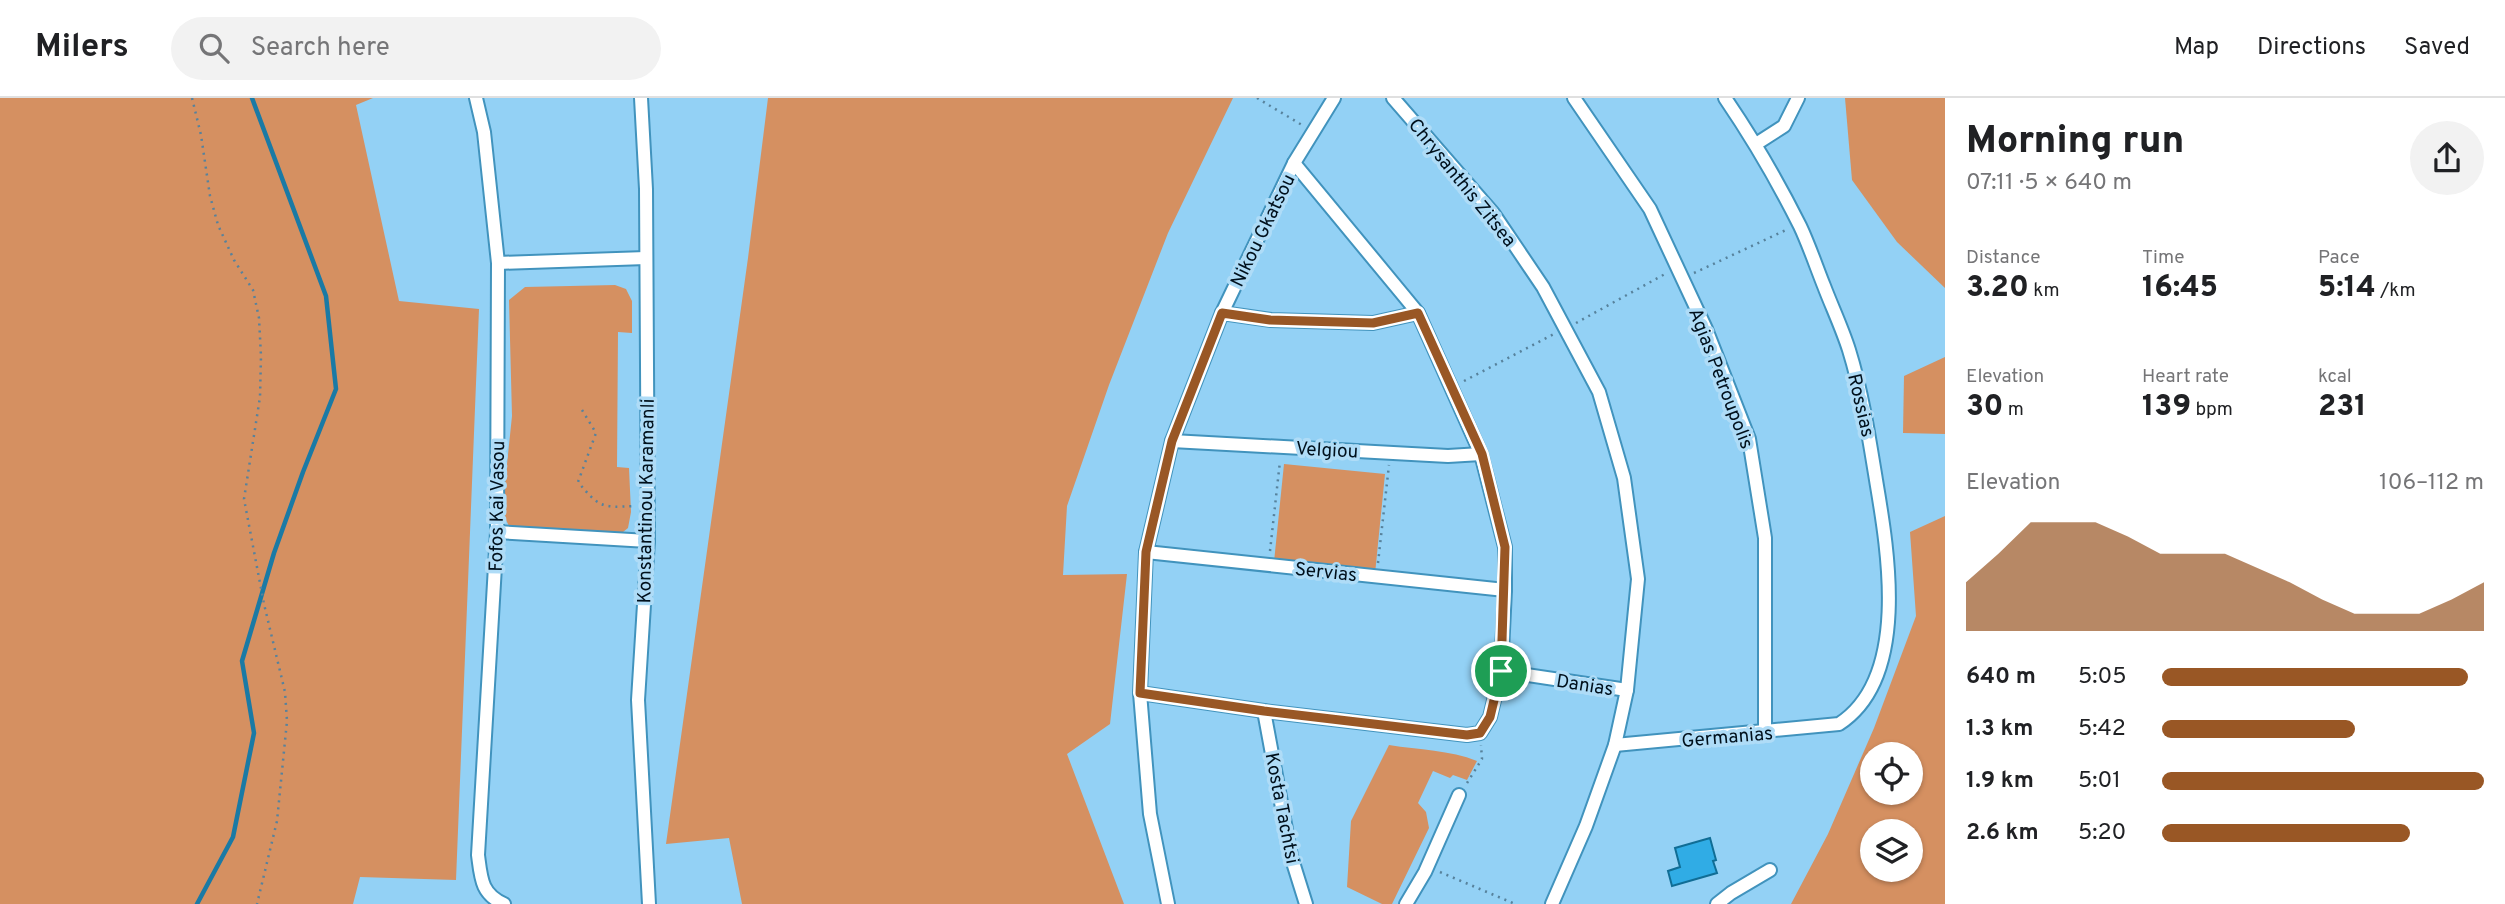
<!DOCTYPE html>
<html lang="en">
<head>
<meta charset="utf-8">
<style>
	body { margin:0; font-family:Overpass,sans-serif; background:#f2f2f2; color:#202124; height:100vh; display:flex; flex-direction:column; font-size:26px; white-space:nowrap }
	* { box-sizing:border-box; margin:0 }
	p { font-size:23px; color:#757577 }
	.icon { flex:none; width:38px; height:38px; fill:none; stroke:currentColor; stroke-width:2; stroke-linecap:round; stroke-linejoin:round }
	.map { position:relative; flex:1; overflow:hidden }
	.details { display:flex; flex-direction:column; background:#fff; width:560px }
	.details>* { flex:none }
	.tools { position:absolute; left:1860px; top:644px; display:grid; gap:14px }
	.tools a { display:grid; place-items:center; width:63px; height:63px; border-radius:50%; background:#fff; box-shadow:0 2px 5px #0004; font-size:35px }
	.pin { position:absolute; display:grid; place-items:center; width:60px; height:60px; color:#fff; margin:-30px; border:4px solid #fff; border-radius:50%; box-shadow:0 2px 7px #0007 }
	.round { display:grid; place-items:center; flex:none; width:74px; height:74px; border-radius:37px; background:#f2f2f2 }
	.headline { display:flex; align-items:center; justify-content:space-between; height:119px; padding:0 21px }
	h1 { font-size:38px; font-weight:800; line-height:52px }
	.stats { display:grid; grid-template-columns:repeat(3,1fr); gap:10px; height:119px; padding:7px 21px }
	.stats div { display:grid; align-content:center }
	.stats b { font-size:30px; font-weight:800 }
	.stats small { font-size:19px; font-weight:400 }
	.stats p { font-size:19px }
	.chart { height:196px; padding:14px 21px }
	.chart p { display:flex; justify-content:space-between }
	.chart svg { width:100%; height:126px; margin-top:7px; fill:#995725; opacity:.7 }
	ul { padding:0 21px; list-style:none; font-size:23px }
	li { display:grid; grid-template-columns:112px 84px 1fr; align-items:center; height:52px }
	li i { height:18px; border-radius:9px; background:#995725 }
	header { display:flex; align-items:center; gap:42px; box-sizing:border-box; height:98px; padding:0 35px; background:#fff; border-bottom:2px solid #e0e0e0 }
	header strong { font-size:33px }
	nav { display:flex; gap:38px; margin-inline-start:auto; font-size:24px }
	.search { width:490px; height:63px; background:#f2f2f2; display:flex; align-items:center; gap:18px; box-sizing:border-box; padding:0 24px; border-radius:38px; color:#757577; font-size:26px }
	main { display:flex; flex:1; min-height:0 }
	.map>svg:first-child { display:block }
	.green { fill:#d59061; fill-rule:evenodd }
	.lines { fill:none; stroke-linecap:round; stroke-linejoin:round }
	.stream { stroke:#1a7aa5; stroke-width:4.5 }
	.building { fill:#30ace5; stroke:#106d95; stroke-width:2 }
	.minor-casing { stroke:#4193bd; stroke-width:16 }
	.path { stroke:#57829c; stroke-width:2.5; stroke-dasharray:2 5; stroke-linecap:butt }
	.minor { stroke:#fff; stroke-width:12 }
	.route-casing { stroke:#fff; stroke-width:14 }
	.route { stroke:#995725; stroke-width:9 }
	.labels { text-anchor:middle; stroke-width:7; stroke-linejoin:round; paint-order:stroke }
	.street-label { font-size:19px; fill:#00101c; stroke:#afdcf7 }
</style>
</head>
<body>
<header>
<strong>Milers</strong>
<div class="search"><svg class="icon" aria-label="search" viewBox="0 0 24 24"><circle cx="10" cy="10" r="6"/><path d="M15 15l6 6"/></svg>Search here</div>
<nav><a>Map</a><a>Directions</a><a>Saved</a></nav>
</header>
<main>
<div class="map">
<svg width="1945" height="806" viewBox="0 0 1945 806">
	<rect width="100%" height="100%" fill="#93d1f5"/>
	<!-- green -->
	<g class="green">
		<polygon points="0,0 373,0 356,7 399,203 479,211 456,782 360,779 353,806 0,806"/>
		<polygon points="768,0 1233,0 1168,135 1109,287 1067,408 1063,477 1127,476 1110,626 1067,656 1124,806 742,806 729,740 666,746 748,160"/>
		<polygon points="1845,0 1945,0 1945,190 1897,144 1852,82"/>
		<polygon points="615,187 626,191 632,203 632,235 618,234 617,369 629,370 631,414 628,430 618,438 510,430 502,414 512,318 509,202 525,189"/>
		<polygon points="1945,259 1945,336 1903,335 1904,278"/>
		<polygon points="1284,366 1385,376 1375,476 1274,464"/>
		<path d="M 1945,418 L 1945,806 L 1791,806 L 1828,736 L 1874,630 L 1916,518 L 1910,434 ZM 1872,656 L 1911,656 L 1911,695 L 1872,695 ZM 1872,733 L 1911,733 L 1911,772 L 1872,772 Z"/>
		<path d="M 1389,647 C 1419,652 1450,652 1477,663 L 1467,682 L 1453,677 L 1450,680 L 1433,673 L 1418,705 L 1426,714 L 1429,730 L 1392,806 L 1382,806 L 1347,789 L 1351,723 Z"/>
	</g>
	<g class="lines">
		<!-- stream -->
		<polyline class="stream" points="197,806 233,739 254,635 242,563 274,455 303,374 336,291 326,198 252,0"/>
	</g>
	<!-- building -->
	<polygon class="building" points="1710,740 1716,762 1713,763 1717,775 1672,788 1668,773 1680,769 1675,750"/>
	<g class="lines">
		<defs>
			<g id="minor">
				<path d="M 476,0 L 484,34 L 498,165 L 497,434 L 478,757 C 481,780 481,796 504,806"/>
				<polyline points="641,0 646,91 648,443 638,602 649,806"/>
				<polyline points="1393,0 1493,115 1543,189 1599,294 1624,380 1638,481 1627,592 1615,647 1586,728 1552,806"/>
				<polyline points="1574,0 1650,111 1706,231 1749,341 1765,440 1765,635"/>
				<polyline points="1756,46 1784,28 1798,0"/>
				<polyline points="498,165 646,160"/>
				<polyline points="1222,215 1271,222 1373,225 1418,215"/>
				<polyline points="1172,343 1448,358 1481,356"/>
				<polyline points="497,434 648,443"/>
				<polyline points="1146,454 1505,492"/>
				<polyline points="1501,573 1627,592"/>
				<polyline points="1140,595 1264,613 1467,637 1480,635 1490,619 1501,573 1505,492 1505,449 1481,356 1418,215 1294,65"/>
				<polyline points="1264,613 1291,758 1306,806"/>
				<path d="M 1615,647 L 1839,626 C 1910,580 1888,453 1876,382 C 1869,339 1862,294 1849,252 C 1842,230 1832,209 1824,188 C 1816,168 1809,147 1800,128 C 1778,84 1753,41 1725,0"/>
				<polyline points="1168,806 1150,716 1140,595 1146,454 1172,343 1222,215 1294,65 1334,0"/>
				<polyline points="1406,806 1425,774 1459,697"/>
				<polyline points="1717,806 1731,795 1770,772"/>
			</g>
		</defs>
		<!-- minor casing -->
		<use href="#minor" class="minor-casing"/>
		<!-- path -->
		<g class="path">
			<polyline points="192,0 201,37 210,98 218,127 234,162 253,192 259,220 261,258 260,299 244,401 264,506 285,594 287,623 277,723 257,806"/>
			<polyline points="1257,0 1302,27"/>
			<polyline points="1694,175 1786,132"/>
			<polyline points="1576,225 1665,176"/>
			<polyline points="1464,283 1554,236"/>
			<path d="M 582,312 L 596,335 L 578,384 C 599,409 601,410 634,408"/>
			<polyline points="1270,453 1280,363"/>
			<polyline points="1378,465 1389,367"/>
			<polyline points="1467,685 1482,661 1481,647"/>
			<polyline points="1440,774 1515,806"/>
		</g>
		<!-- minor -->
		<use href="#minor" class="minor"/>
	</g>
	<g class="lines">
		<defs>
			<polygon id="route" points="1222,215 1270,222 1373,225 1418,215 1482,356 1505,449 1501,573 1490,619 1480,635 1467,637 1264,613 1140,595 1146,454 1172,343"/>
		</defs>
		<!-- route casing -->
		<use href="#route" class="route-casing"/>
		<!-- route -->
		<use href="#route" class="route"/>
	</g>
	<g class="labels">
		<!-- street labels -->
		<g class="street-label">
			<text transform="translate(1463 84) rotate(51)" y="7">Chrysanthis Zitsea</text>
			<text transform="translate(1262 132) rotate(-64)" y="7">Nikou Gkatsou</text>
			<text transform="translate(1722 280) rotate(69)" y="7">Agias Petroupolis</text>
			<text transform="translate(1862 307) rotate(77)" y="7">Rossias</text>
			<text transform="translate(1327 351) rotate(3)" y="7">Velgiou</text>
			<text transform="translate(645 403) rotate(-89)" y="7">Konstantinou Karamanli</text>
			<text transform="translate(496 408) rotate(-89)" y="7">Fofos Kai Vasou</text>
			<text transform="translate(1326 473) rotate(6)" y="7">Servias</text>
			<text transform="translate(1585 586) rotate(9)" y="7">Danias</text>
			<text transform="translate(1727 638) rotate(-5)" y="7">Germanias</text>
			<text transform="translate(1283 710) rotate(79)" y="7">Kosta Tachtsi</text>
		</g>
	</g>
</svg>
<div class="tools">
<a><svg class="icon" aria-label="locate" viewBox="0 0 24 24"><circle cx="12" cy="12" r="6"/><path d="M12 2v4M12 18v4M2 12h4M18 12h4"/></svg></a>
<a><svg class="icon" aria-label="layers" viewBox="0 0 24 24"><path d="M12 4l9 5-9 5-9-5zM3 14l9 5 9-5"/></svg></a>
</div>
<div class="pin" style="left:1501px;top:573px;background:#1e9e55"><svg class="icon" aria-label="arrive" viewBox="0 0 24 24"><path d="M6 21V4h12l-3 4 3 4H6"/></svg></div>
</div>
<section class="details">
<div class="headline"><div><h1>Morning run</h1><p>07:11 · 5 × 640 m</p></div><a class="round"><svg class="icon" aria-label="share" viewBox="0 0 24 24"><path d="M12 15V3M7 8l5-5 5 5M5 13v7h14v-7"/></svg></a></div>
<div class="stats">
<div><p>Distance</p><b>3.20<small> km</small></b></div>
<div><p>Time</p><b>16:45</b></div>
<div><p>Pace</p><b>5:14<small> /km</small></b></div>
</div>
<div class="stats">
<div><p>Elevation</p><b>30<small> m</small></b></div>
<div><p>Heart rate</p><b>139<small> bpm</small></b></div>
<div><p>kcal</p><b>231</b></div>
</div>
<div class="chart"><p><span>Elevation</span>106–112 m</p>
<svg viewBox="0 0 160 44" preserveAspectRatio="none"><path d="M0 44V27L10 17L20 6L30 6L40 6L50 11L60 17L70 17L80 17L90 22L100 27L110 33L120 38L130 38L140 38L150 33L160 27V44z"/></svg>
</div>
<ul>
<li><b>640 m</b>5:05<i style="width:95%"></i></li>
<li><b>1.3 km</b>5:42<i style="width:60%"></i></li>
<li><b>1.9 km</b>5:01<i style="width:100%"></i></li>
<li><b>2.6 km</b>5:20<i style="width:77%"></i></li>
</ul>
</section>
</main>
</body>
</html>
